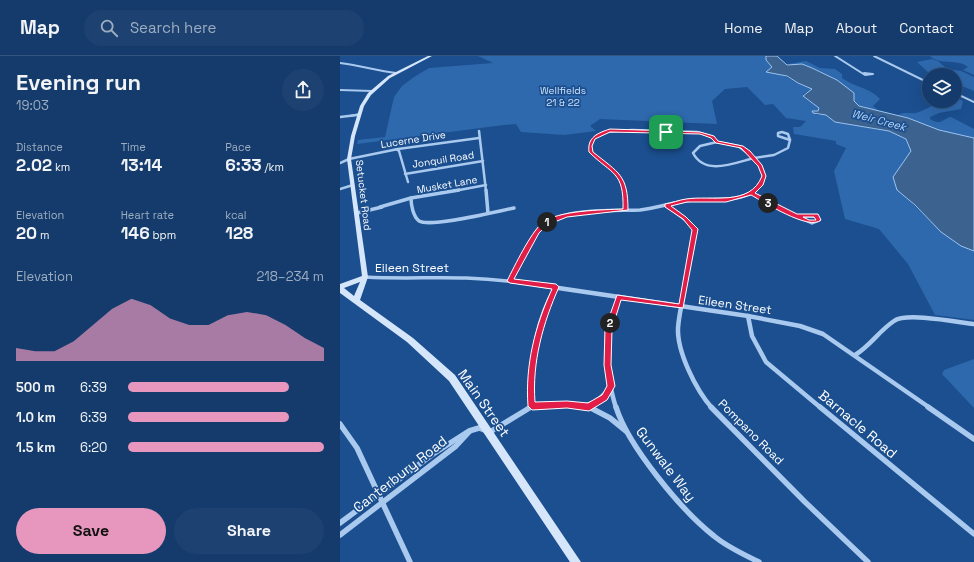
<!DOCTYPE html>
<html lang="en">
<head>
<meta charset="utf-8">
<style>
	body { margin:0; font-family:"Space Grotesk",sans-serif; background:#1d4271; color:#f1f3f6; height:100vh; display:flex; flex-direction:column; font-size:15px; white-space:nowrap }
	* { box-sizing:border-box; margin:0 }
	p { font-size:13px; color:#9dadc1 }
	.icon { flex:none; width:22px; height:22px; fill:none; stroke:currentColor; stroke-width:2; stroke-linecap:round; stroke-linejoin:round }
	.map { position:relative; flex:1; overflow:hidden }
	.details { display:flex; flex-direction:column; background:#143b6b; width:340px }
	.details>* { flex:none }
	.tools { position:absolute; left:582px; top:12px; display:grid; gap:8px }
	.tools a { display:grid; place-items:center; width:40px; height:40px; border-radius:50%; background:#143b6b; box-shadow:0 4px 16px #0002,0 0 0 1px #33557e; font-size:20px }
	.pin { position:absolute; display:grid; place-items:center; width:34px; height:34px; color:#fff; margin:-17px; border-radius:8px; box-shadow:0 2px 6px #0006 }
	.km { position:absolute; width:20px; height:20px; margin:-10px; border-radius:50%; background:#222; color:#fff; font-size:11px; line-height:20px; text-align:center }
	.round { display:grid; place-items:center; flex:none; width:42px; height:42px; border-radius:21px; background:#1d4271 }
	.summary { display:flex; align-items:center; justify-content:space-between; height:68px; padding:0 16px }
	h1 { font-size:22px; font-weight:800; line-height:30px }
	.metrics { display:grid; grid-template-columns:repeat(3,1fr); gap:6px; height:68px; padding:4px 16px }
	.metrics div { display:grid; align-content:center }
	.metrics b { font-size:17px; font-weight:800 }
	.metrics small { font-size:11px; font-weight:400 }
	.metrics p { font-size:11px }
	.chart { height:112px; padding:8px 16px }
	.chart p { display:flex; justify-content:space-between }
	.chart svg { width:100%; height:72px; margin-top:4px; fill:#e797bd; opacity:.7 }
	.cta { display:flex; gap:8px; margin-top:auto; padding:8px 16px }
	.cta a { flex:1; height:46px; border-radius:24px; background:#e797bd; color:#111; font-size:16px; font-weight:800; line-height:46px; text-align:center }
	.cta a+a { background:#1d4271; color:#f1f3f6 }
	ul { padding:0 16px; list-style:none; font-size:13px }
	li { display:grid; grid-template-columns:64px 48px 1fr; align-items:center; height:30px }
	li i { height:10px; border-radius:5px; background:#e797bd }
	header { display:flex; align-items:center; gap:24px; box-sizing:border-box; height:56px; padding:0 20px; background:#143b6b; border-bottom:1px solid #33557e }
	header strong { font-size:19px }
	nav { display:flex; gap:22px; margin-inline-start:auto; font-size:14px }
	.search { width:280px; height:36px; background:#1d4271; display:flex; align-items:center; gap:10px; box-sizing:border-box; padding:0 14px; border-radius:22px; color:#9dadc1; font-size:15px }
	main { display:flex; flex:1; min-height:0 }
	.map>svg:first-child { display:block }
	.green { fill:#2e69ad }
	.water { fill:#3c6290; stroke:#9cc4f0 }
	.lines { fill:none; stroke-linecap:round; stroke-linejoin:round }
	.street-far4 { stroke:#a9c9ee; stroke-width:2 }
	.street-far3 { stroke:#a9c9ee; stroke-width:2.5 }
	.street-far2 { stroke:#a9c9ee; stroke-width:3.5 }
	.street-far1 { stroke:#a9c9ee; stroke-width:4.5 }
	.street { stroke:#a9c9ee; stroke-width:5.5 }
	.secondary { fill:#d6e6fa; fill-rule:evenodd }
	.route { fill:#e11d48; stroke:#fff; fill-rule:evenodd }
	.labels { text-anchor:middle; stroke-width:3.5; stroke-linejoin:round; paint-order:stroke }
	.far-park-label { font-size:10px; fill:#cfe3fa; stroke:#1b4f8f }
	.far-street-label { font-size:10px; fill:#fff; stroke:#1b4f8f }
	.far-water-label { font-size:11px; font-style:italic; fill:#b5d3f5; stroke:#1b4f8f }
	.street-label { font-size:12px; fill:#fff; stroke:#1b4f8f }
	.near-street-label { font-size:14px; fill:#fff; stroke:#1b4f8f }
</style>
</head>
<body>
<header>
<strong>Map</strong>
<div class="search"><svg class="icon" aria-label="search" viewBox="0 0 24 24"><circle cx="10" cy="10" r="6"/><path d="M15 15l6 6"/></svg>Search here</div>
<nav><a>Home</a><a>Map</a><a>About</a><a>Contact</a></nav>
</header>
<main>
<section class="details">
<div class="summary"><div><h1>Evening run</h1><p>19:03</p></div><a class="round"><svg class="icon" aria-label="share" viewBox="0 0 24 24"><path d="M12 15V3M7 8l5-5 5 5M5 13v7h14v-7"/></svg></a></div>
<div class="metrics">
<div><p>Distance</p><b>2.02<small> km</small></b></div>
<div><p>Time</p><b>13:14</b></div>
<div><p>Pace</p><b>6:33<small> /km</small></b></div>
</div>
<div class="metrics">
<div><p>Elevation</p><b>20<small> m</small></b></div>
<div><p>Heart rate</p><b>146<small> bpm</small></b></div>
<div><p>kcal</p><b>128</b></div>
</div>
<div class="chart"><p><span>Elevation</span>218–234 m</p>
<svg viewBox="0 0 160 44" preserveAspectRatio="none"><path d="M0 44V36L10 38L20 38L30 32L40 22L50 12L60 6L70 10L80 18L90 22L100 22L110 16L120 14L130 16L140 22L150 30L160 36V44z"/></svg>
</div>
<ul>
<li><b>500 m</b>6:39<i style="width:82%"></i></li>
<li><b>1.0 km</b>6:39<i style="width:82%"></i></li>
<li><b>1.5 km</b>6:20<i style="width:100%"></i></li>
</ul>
<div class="cta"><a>Save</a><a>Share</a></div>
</section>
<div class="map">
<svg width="634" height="506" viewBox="0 0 634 506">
	<rect width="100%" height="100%" fill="#1b4f8f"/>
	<!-- green -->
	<g class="green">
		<path d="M 138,0 L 426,0 L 426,4 L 432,11 L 427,16 C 439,16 447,21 457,27 C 462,30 468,29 472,33 L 463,38 L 466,43 L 479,52 L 478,55 L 474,55 L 476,59 L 486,59 L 495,66 L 549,75 L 566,83 L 571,95 L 558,115 L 557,134 C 583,155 602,183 634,195 L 634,264 L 595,259 L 568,208 L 539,173 L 505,163 L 494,115 L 506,92 L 496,88 L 496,85 L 454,78 L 453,71 L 460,71 L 466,65 L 446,62 L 433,48 L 425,49 L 407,31 L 385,33 L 372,45 L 377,68 L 260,63 L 250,70 L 256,75 L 224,79 L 181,76 L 176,68 L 164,69 L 17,88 L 18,84 L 45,81 L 54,41 L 62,30 L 74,21 L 89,12 L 153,7 Z"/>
		<path d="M 590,0 L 634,0 L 634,19 L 623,14 L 628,11 C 617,2 601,10 590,0 Z"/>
		<polygon points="592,3 598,5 607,13 621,15 634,21 634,35 615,27 615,19 597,19 588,16 577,6"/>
		<path d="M 466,5 L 480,12 L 495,13 L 502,18 L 502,22 C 514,31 529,31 540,43 L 533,50 L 540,56 L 519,50 L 514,45 L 513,37 C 494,22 473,8 448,8 Z"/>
		<path d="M 615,41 L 623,45 L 621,53 L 599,57 L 590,61 L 590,63 C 601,70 602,63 611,61 L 634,73 L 634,82 L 599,74 L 558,59 C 566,55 573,59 579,56 C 594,50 598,45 615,45 Z"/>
		<polygon points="634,303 634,352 602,318 604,314"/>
	</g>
	<!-- water -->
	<polygon class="water" points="426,0 437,0 447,9 462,8 472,12 497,24 514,37 514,45 519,50 568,62 599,74 634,82 634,195 621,190 601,176 575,149 557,134 553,121 571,95 566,83 549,75 495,66 486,59 473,57 472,55 478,55 479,52 463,40 472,33 458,27 447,20 426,16 432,11 426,4"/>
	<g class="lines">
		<!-- street-far4 -->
		<g class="street-far4">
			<polyline points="495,0 525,19 533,18 524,17"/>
			<polyline points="534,0 589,27"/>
			<path d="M 0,7 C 19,9 37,15 56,17"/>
			<polyline points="0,34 32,35"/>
			<polyline points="615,37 634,46"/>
			<polyline points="10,60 20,58"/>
		</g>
		<!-- street-far3 -->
		<g class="street-far3">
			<polyline points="0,61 17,59"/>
			<polyline points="139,75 146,135"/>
			<polygon points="442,76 448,78 450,84 438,80 438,77"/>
			<path d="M 377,86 L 398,90 L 414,102 C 394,107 365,120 353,97 L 360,90 Z"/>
			<polyline points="56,93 59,95 68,126"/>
			<polyline points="0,107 9,103 58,93 139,82"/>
			<polyline points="65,118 143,105"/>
			<polyline points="0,133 13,129"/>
			<polyline points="114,135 146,129"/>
			<polyline points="284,135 278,119 251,96 251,86 256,80 266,76 292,74 357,76 370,80 377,86"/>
			<polyline points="415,135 423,125 423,115 414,102 434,99 448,92 450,84"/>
		</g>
		<!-- street-far2 -->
		<g class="street-far2">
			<polyline points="146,134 148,157"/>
			<polyline points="284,134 286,154"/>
			<polyline points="412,137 434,150 457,160"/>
			<path d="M 71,142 C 71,149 73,160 79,165 C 91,172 158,155 174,152"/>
			<polyline points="326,149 350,167 355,173 345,230"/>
			<polyline points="40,151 71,142 119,134"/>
			<polyline points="17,157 42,151"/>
			<polygon points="457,160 476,160 479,164 472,167"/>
			<path d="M 25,221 C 59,223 92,221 126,222 C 153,223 179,226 205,230"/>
			<path d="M 170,225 C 179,207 187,187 200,172 C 220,151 273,155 300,154 C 319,152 336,145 354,144 C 376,142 397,147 416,134"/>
		</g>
		<!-- street-far1 -->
		<g class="street-far1">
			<polyline points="198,229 408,260 460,270 483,278 590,352"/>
			<path d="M 345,229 C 343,243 339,258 338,272 C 337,296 356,334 372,352"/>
			<polyline points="408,260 412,280 426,306 481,352"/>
			<path d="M 515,299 C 530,290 539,275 554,265 C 566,256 617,266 633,268"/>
			<path d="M 192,350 C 190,309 194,267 216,231"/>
			<polyline points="249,351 250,352"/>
			<path d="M 188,352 C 222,339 245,367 271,330"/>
			<path d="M 276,352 C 263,308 263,283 279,241"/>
		</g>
		<!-- street -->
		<g class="street">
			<polyline points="249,351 270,362 286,375"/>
			<path d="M 276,351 C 288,390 342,455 374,480 C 387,491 403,498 419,506"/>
			<polyline points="371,351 465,446 528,506"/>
			<polyline points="480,351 634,478"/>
			<polyline points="588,351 634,383"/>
			<polyline points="0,368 17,392 70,506"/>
			<polyline points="0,467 93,398 129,375 139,372 150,376 191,351"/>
			<polyline points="0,479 116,390 129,376"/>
		</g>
		<!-- secondary -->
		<path class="secondary" d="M 88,0 L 92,0 L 50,22 L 31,39 L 24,50 L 15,80 L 11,103 L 28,221 L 20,244 L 73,282 L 115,319 L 241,506 L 230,506 L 109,325 L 67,286 L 0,237 L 0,228 L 22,220 L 7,103 L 11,80 L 20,50 L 28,37 L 48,20 ZM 20,226 L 14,240 L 4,232 Z"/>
	</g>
	<!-- route -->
	<path class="route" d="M 270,73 L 360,76 L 374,80 L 378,85 L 403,90 L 410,95 L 422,109 L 426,120 L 423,129 L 415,137 L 457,158 L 478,158 L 481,164 C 469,175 424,146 411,139 L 386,146 L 347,146 L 331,150 L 346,161 L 358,173 L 343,252 L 281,244 L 272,273 L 271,309 L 275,330 L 267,344 L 249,355 L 227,352 L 192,354 L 188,350 C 185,309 195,270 212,233 L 170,227 L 167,225 C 175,209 190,178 202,167 C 218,154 263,154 283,153 C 284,115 272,119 249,96 C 247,82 257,77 270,73 ZM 270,76 L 360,78 L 371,82 L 376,87 L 401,92 L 418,110 L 422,120 C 410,151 371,139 346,143 C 339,144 332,147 325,148 L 325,151 L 343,163 L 352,174 L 339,248 L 277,239 L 265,273 L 264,309 L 267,330 L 262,339 L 248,347 L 227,345 L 195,346 C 192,306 203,267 219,231 L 216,228 L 174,223 L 199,177 L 207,169 L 227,161 L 288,154 C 288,119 279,117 253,96 L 252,90 L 255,83 ZM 463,161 L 474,161 L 476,164 L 469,164 Z"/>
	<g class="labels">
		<!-- far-park labels -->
		<g class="far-park-label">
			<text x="223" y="38">Wellfields<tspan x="223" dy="12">21 &amp; 22</tspan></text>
		</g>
		<!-- far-street labels -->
		<g class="far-street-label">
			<text transform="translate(73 83) rotate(-9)" y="4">Lucerne Drive</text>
			<text transform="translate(103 103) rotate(-9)" y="4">Jonquil Road</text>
			<text transform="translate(107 128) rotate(-10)" y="4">Musket Lane</text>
			<text transform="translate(24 139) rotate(83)" y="4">Setucket Road</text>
		</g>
		<!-- far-water labels -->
		<g class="far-water-label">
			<text transform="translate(539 64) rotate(15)" y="4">Weir Creek</text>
		</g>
		<!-- street labels -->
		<g class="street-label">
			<text x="72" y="216">Eileen Street</text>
			<text transform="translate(395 249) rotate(8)" y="4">Eileen Street</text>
			<text transform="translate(411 376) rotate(45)" y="4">Pompano Road</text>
		</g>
		<!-- near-street labels -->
		<g class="near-street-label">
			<text transform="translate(144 347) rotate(55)" y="5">Main Street</text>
			<text transform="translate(518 368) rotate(40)" y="5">Barnacle Road</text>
			<text transform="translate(326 408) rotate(53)" y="5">Gunwale Way</text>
			<text transform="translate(60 418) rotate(-38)" y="5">Canterbury Road</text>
		</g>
	</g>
</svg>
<div class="tools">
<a><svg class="icon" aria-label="layers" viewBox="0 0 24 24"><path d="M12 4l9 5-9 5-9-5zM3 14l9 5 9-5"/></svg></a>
</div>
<div class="pin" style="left:326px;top:76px;background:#1e9e55"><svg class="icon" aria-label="arrive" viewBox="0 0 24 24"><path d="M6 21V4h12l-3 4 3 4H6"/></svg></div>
<b class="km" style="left:207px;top:166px">1</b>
<b class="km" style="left:270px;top:267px">2</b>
<b class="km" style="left:428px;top:147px">3</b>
</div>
</main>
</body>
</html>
